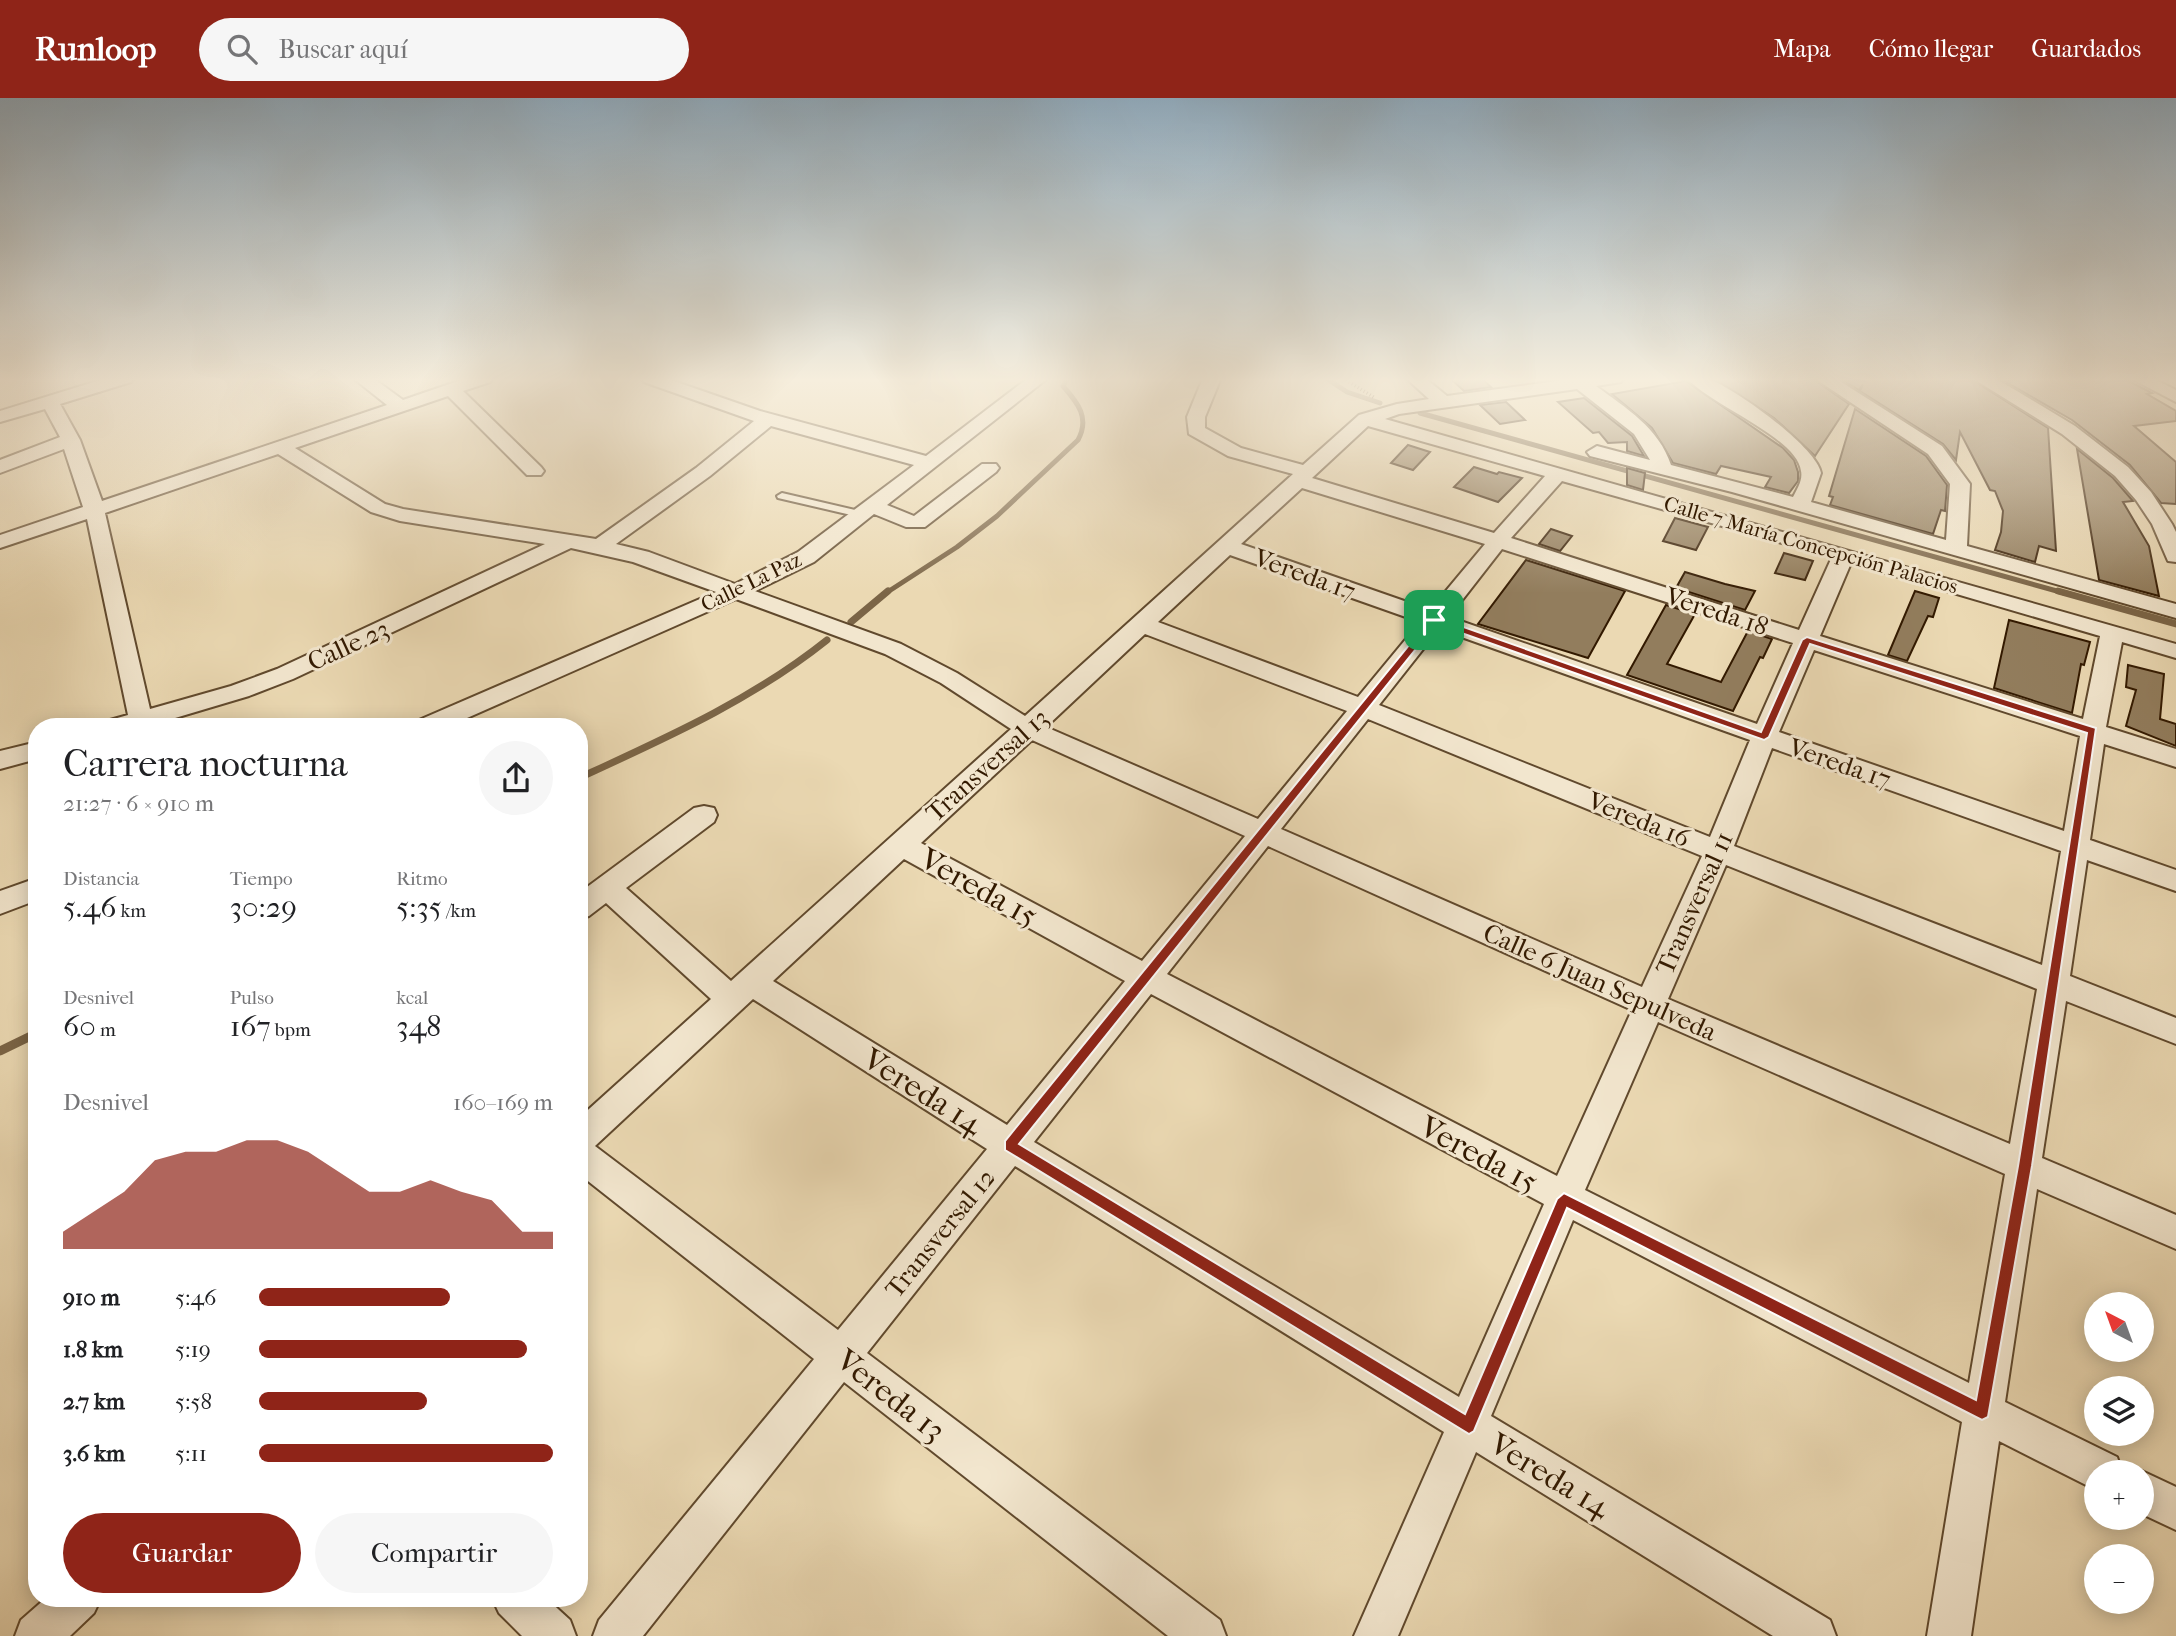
<!DOCTYPE html>
<html lang="es">
<head>
<meta charset="utf-8">
<style>
	body { margin:0; font-family:"IM FELL French Canon",serif; background:#f6f6f6; color:#202124; height:100vh; display:flex; flex-direction:column; font-size:26px; white-space:nowrap }
	* { box-sizing:border-box; margin:0 }
	p { font-size:23px; color:#757577 }
	.icon { flex:none; width:38px; height:38px; fill:none; stroke:currentColor; stroke-width:2; stroke-linecap:round; stroke-linejoin:round }
	.map { position:relative; flex:1; overflow:hidden }
	.panel { position:absolute; left:28px; top:620px; width:560px; height:889px; display:flex; flex-direction:column; background:#fff; border-radius:28px; box-shadow:0 4px 18px #0003 }
	.panel>* { flex:none }
	.needle { width:46px; rotate:319deg }
	.fabs { position:absolute; left:2084px; top:1194px; display:grid; gap:14px }
	.fabs a { display:grid; place-items:center; width:70px; height:70px; border-radius:50%; background:#fff; box-shadow:0 4px 18px #0003; font-size:35px }
	.pin { position:absolute; display:grid; place-items:center; width:60px; height:60px; color:#fff; margin:-30px; border-radius:14px; box-shadow:0 4px 10px #0006 }
	.round { display:grid; place-items:center; flex:none; width:74px; height:74px; border-radius:37px; background:#f6f6f6 }
	.head { display:flex; align-items:center; justify-content:space-between; height:119px; padding:0 35px }
	h1 { font-size:38px; font-weight:600; line-height:52px }
	.figures { display:grid; grid-template-columns:repeat(3,1fr); gap:10px; height:119px; padding:7px 35px }
	.figures div { display:grid; align-content:center }
	.figures b { font-size:30px; font-weight:600 }
	.figures small { font-size:19px; font-weight:400 }
	.figures p { font-size:19px }
	.chart { height:196px; padding:14px 35px }
	.chart p { display:flex; justify-content:space-between }
	.chart svg { width:100%; height:126px; margin-top:7px; fill:#8f2418; opacity:.7 }
	.primary-button { display:flex; gap:14px; margin-top:auto; padding:14px 35px }
	.primary-button a { flex:1; height:80px; border-radius:42px; background:#8f2418; color:#fff; font-size:28px; font-weight:600; line-height:80px; text-align:center }
	.primary-button a+a { background:#f6f6f6; color:#202124 }
	ul { padding:0 35px; list-style:none; font-size:23px }
	li { display:grid; grid-template-columns:112px 84px 1fr; align-items:center; height:52px }
	li i { height:18px; border-radius:9px; background:#8f2418 }
	header { display:flex; align-items:center; gap:42px; box-sizing:border-box; height:98px; padding:0 35px; background:#8f2418; color:#fff }
	header strong { font-size:33px }
	nav { display:flex; gap:38px; margin-inline-start:auto; font-size:24px }
	.search { width:490px; height:63px; background:#f6f6f6; display:flex; align-items:center; gap:18px; box-sizing:border-box; padding:0 24px; border-radius:38px; color:#757577; font-size:26px }
	.map>svg:first-child { display:block }
	.lines { fill:none; stroke-linecap:round; stroke-linejoin:round }
	.stream-far2 { stroke:#7b6547; stroke-width:5 }
	.stream-far1 { stroke:#7b6547; stroke-width:7 }
	.stream { stroke:#7b6547; stroke-width:9 }
	.building { fill:#927d5d; stroke:#321900; stroke-width:2 }
	.lane-casing { stroke:#60492d; stroke-width:4 }
	.street-casing { stroke:#60492d; stroke-width:4 }
	.path { stroke:#321900; stroke-width:3.5; stroke-dasharray:1 2.5; stroke-linecap:butt }
	.lane { fill:#f2e6ce; fill-rule:evenodd }
	.street { fill:#f2e6ce; fill-rule:evenodd }
	.route { fill:#8f2418; stroke:#fff; stroke-width:2; fill-rule:evenodd }
	.labels { text-anchor:middle; stroke-width:6; stroke-linejoin:round; paint-order:stroke }
	.far-street-label { font-size:21px; fill:#321900; stroke:#f2e6ce }
	.street-label { font-size:26px; fill:#321900; stroke:#f2e6ce }
	.near-street-label { font-size:32px; fill:#321900; stroke:#f2e6ce }
</style>
</head>
<body>
<header>
<strong>Runloop</strong>
<div class="search"><svg class="icon" aria-label="search" viewBox="0 0 24 24"><circle cx="10" cy="10" r="6"/><path d="M15 15l6 6"/></svg>Buscar aquí</div>
<nav><a>Mapa</a><a>Cómo llegar</a><a>Guardados</a></nav>
</header>
<div class="map">
<svg width="2176" height="1538" viewBox="0 0 2176 1538">
	<rect width="100%" height="100%" fill="#ebd9b3"/>
	<filter id="stains"><feTurbulence type="fractalNoise" baseFrequency=".00286" numOctaves="4"/><feColorMatrix values="0 0 0 0 .2 0 0 0 0 .09 0 0 0 0 .02 0 0 0 .5 -.17"/></filter>
	<radialGradient id="worn" r=".72"><stop offset=".6" stop-color="#630" stop-opacity="0"/><stop offset="1" stop-color="#630" stop-opacity=".3"/></radialGradient>
	<g class="lines">
		<!-- stream-far2 -->
		<g class="stream-far2">
			<polyline points="1326,280 1347,294 1380,305"/>
			<polyline points="1420,315 2064,495"/>
			<path d="M 886,495 L 957,449 L 997,418 L 1078,342 C 1090,320 1078,305 1063,288 L 1068,280"/>
		</g>
		<!-- stream-far1 -->
		<g class="stream-far1">
			<polyline points="2058,493 2176,526"/>
			<polyline points="851,524 888,493"/>
			<path d="M 579,680 C 666,640 752,602 827,542"/>
		</g>
		<!-- stream -->
		<polyline class="stream" points="0,953 37,935"/>
	</g>
	<!-- building -->
	<g class="building">
		<polygon points="1450,280 1481,280 1491,289 1464,293"/>
		<polygon points="1713,280 1812,280 1849,306 1815,358 1774,320"/>
		<polygon points="1840,280 1970,280 2048,330 2056,453 2039,448 2035,464 1995,452 2001,434 2003,413 1995,393 1990,392 1960,334 1956,362 1943,346 1860,293 1863,286 1859,292"/>
		<polygon points="1999,280 2123,280 2152,295 2147,296 2176,313 2176,323 2134,328 2176,364 2176,406 2161,405 2130,367 2072,322"/>
		<polygon points="1686,283 1783,350 1794,362 1798,374 1798,383 1789,395 1765,389 1771,379 1721,368 1716,376 1673,365 1652,330 1612,296"/>
		<polygon points="1584,300 1632,338 1644,358 1627,353 1627,344 1608,345 1599,334 1593,335 1558,304"/>
		<polygon points="1506,304 1525,322 1500,326 1480,307"/>
		<polygon points="1855,311 1926,358 1947,387 1945,413 1941,412 1933,436 1830,407 1833,399 1829,398"/>
		<polygon points="1408,347 1430,354 1413,372 1391,365"/>
		<polygon points="2077,351 2113,380 2133,403 2123,404 2149,448 2159,498 2099,482"/>
		<polygon points="1474,369 1497,376 1499,374 1522,380 1498,404 1454,389"/>
		<polygon points="1627,370 1645,375 1643,392 1627,387"/>
		<polygon points="1675,420 1708,429 1696,452 1663,443"/>
		<polygon points="1551,431 1572,438 1560,453 1539,446"/>
		<polygon points="1784,455 1813,463 1805,482 1775,475"/>
		<polygon points="1526,462 1625,493 1588,560 1478,526"/>
		<polygon points="1685,474 1725,486 1755,493 1745,512 1676,490"/>
		<polygon points="1915,493 1939,500 1933,519 1928,518 1907,563 1888,557"/>
		<polygon points="1666,507 1695,516 1667,566 1721,584 1748,533 1772,541 1763,560 1760,559 1733,613 1627,577"/>
		<polygon points="2009,522 2090,544 2084,567 2081,566 2072,615 1994,590"/>
		<polygon points="2128,567 2164,576 2160,621 2176,626 2176,648 2126,628 2136,592 2126,589"/>
	</g>
	<g class="lines">
		<defs>
			<polygon id="lane" points="782,395 868,415 869,417 864,420 778,400 777,398"/>
			<g id="street">
				<path d="M 107,280 L 134,280 L 131,284 L 60,306 L 80,342 L 102,403 L 387,307 L 353,280 L 373,280 L 403,302 L 467,280 L 493,280 L 490,284 L 463,293 L 541,369 L 544,373 L 541,377 L 527,377 L 448,298 L 295,350 L 385,406 L 403,411 L 596,441 L 696,370 L 754,323 L 644,284 L 641,280 L 665,280 L 760,313 L 926,358 L 1028,280 L 1048,280 L 887,407 L 914,418 L 982,366 L 996,366 L 999,370 L 996,374 L 925,429 L 906,429 L 874,416 L 814,464 L 755,493 L 901,546 L 957,575 L 1025,618 L 1293,376 L 1228,358 L 1189,336 L 1187,319 L 1203,280 L 1221,280 L 1205,319 L 1205,330 L 1241,350 L 1303,367 L 1359,317 L 1397,306 L 1429,301 L 1406,280 L 1425,280 L 1447,298 L 1578,280 L 1624,280 L 1621,284 L 1596,288 C 1626,310 1659,330 1671,367 L 1793,399 C 1797,391 1803,382 1801,373 C 1797,339 1708,306 1687,280 C 1694,280 1703,278 1709,281 C 1735,291 1816,348 1821,375 L 1811,404 L 1946,442 L 1950,386 L 1928,356 L 1814,280 L 1835,280 L 1942,348 L 1970,386 L 1967,448 L 2176,506 L 2176,520 L 1732,394 L 1590,358 L 1587,354 L 1597,348 L 1650,362 L 1634,336 L 1577,291 L 1399,316 L 1385,321 L 2176,546 L 2176,560 L 2122,544 L 2106,629 L 2176,651 L 2176,669 L 2104,646 L 2090,742 L 2176,772 L 2176,793 L 2087,762 L 2070,878 L 2176,920 L 2176,946 L 2066,903 L 2042,1060 L 2176,1117 L 2176,1151 L 2037,1091 L 2005,1304 L 2117,1359 L 2122,1374 L 2096,1374 L 2096,1392 L 1999,1343 L 1971,1538 L 1927,1538 L 1962,1324 L 1573,1122 L 1491,1318 L 1830,1522 L 1836,1538 L 1773,1538 L 1476,1354 L 1398,1538 L 1354,1538 L 1444,1334 L 1015,1068 L 867,1255 L 1220,1522 L 1226,1538 L 1168,1538 L 844,1284 L 643,1538 L 593,1538 L 599,1522 L 814,1261 L 579,1076 L 579,1020 L 711,901 L 606,805 L 589,818 L 579,821 L 579,795 L 694,710 L 704,708 L 714,710 L 717,717 L 714,724 L 626,790 L 731,883 L 1011,631 L 941,585 L 885,556 L 736,501 L 449,628 L 416,628 L 419,622 L 716,494 L 633,464 L 571,450 L 293,581 L 249,598 L 155,626 L 155,628 L 107,628 L 110,622 L 128,617 L 87,421 L 0,450 L 0,437 L 83,409 L 64,351 L 0,375 L 0,362 L 60,339 L 45,311 L 0,324 L 0,313 ZM 771,328 L 914,367 L 798,454 L 735,486 L 649,454 L 616,446 L 710,378 ZM 1368,328 L 1545,378 L 1494,435 L 1312,380 ZM 278,356 L 371,414 L 400,423 L 545,446 L 277,571 L 231,588 L 150,611 L 105,415 ZM 1562,383 L 1832,459 L 1799,532 L 1511,440 ZM 1302,390 L 1485,446 L 1430,512 L 1241,446 ZM 1502,451 L 1793,545 L 1757,626 L 1449,519 ZM 1230,457 L 1420,524 L 1358,599 L 1158,524 ZM 1851,465 L 2100,538 L 2083,621 L 1820,538 ZM 1439,531 L 1750,642 L 1710,739 L 1379,607 ZM 1145,536 L 1347,613 L 1258,721 L 1046,629 ZM 1814,552 L 2080,638 L 2064,733 L 1779,634 ZM 1368,621 L 1702,758 L 1642,889 L 1281,731 ZM 1032,642 L 1245,738 L 1142,863 L 921,745 ZM 1772,650 L 2061,753 L 2042,867 L 1734,748 ZM 1268,748 L 1632,912 L 1557,1078 L 1167,876 ZM 904,761 L 1125,883 L 1007,1027 L 773,883 ZM 1726,767 L 2037,891 L 2010,1046 L 1668,901 ZM 1151,896 L 1544,1106 L 1459,1299 L 1034,1044 ZM 753,901 L 987,1051 L 838,1232 L 595,1048 ZM 1658,924 L 2005,1076 L 1969,1285 L 1585,1092 Z"/>
				<polygon points="1972,280 1994,280 2017,293 2075,328 2128,369 2151,394 2172,426 2176,434 2176,464 2168,463 2152,426 2136,402 2115,378 2062,336"/>
				<polygon points="2130,280 2152,280 2176,292 2176,304"/>
				<polygon points="37,644 37,661 0,671 0,653"/>
				<polygon points="37,780 37,802 0,816 0,793"/>
				<polygon points="2142,1373 2176,1389 2176,1432 2142,1416"/>
				<polygon points="46,1500 101,1500 94,1515 70,1538 15,1538 21,1522"/>
				<polygon points="492,1500 546,1500 570,1522 576,1538 522,1538 499,1515"/>
			</g>
		</defs>
		<!-- lane casing -->
		<use href="#lane" class="lane-casing"/>
		<!-- street casing -->
		<use href="#street" class="street-casing"/>
		<!-- path -->
		<polyline class="path" points="1343,280 1375,300"/>
		<!-- lane -->
		<use href="#lane" class="lane"/>
		<!-- street -->
		<use href="#street" class="street"/>
	</g>
	<!-- sky -->
	<linearGradient id="sky" x2="0" y2="1"><stop stop-color="#90a9ba"/><stop offset="0.57" stop-color="#f6eedd"/><stop offset="1" stop-color="#f6eedd" stop-opacity="0"/></linearGradient>
	<rect width="2176" height="495" fill="url(#sky)"/>
	<!-- route -->
	<path class="route" d="M 1431,520 L 1438,520 L 1761,634 L 1802,542 L 1807,539 L 2096,630 L 2032,1068 L 1988,1319 L 1982,1322 L 1976,1319 L 1567,1110 L 1474,1333 L 1469,1336 L 1005,1052 L 1005,1043 ZM 1436,526 L 1764,642 L 1769,639 L 1810,546 L 2087,635 L 2018,1068 L 1976,1302 L 1564,1095 L 1557,1101 L 1465,1316 L 1019,1046 Z"/>
	<g class="labels">
		<!-- far-street labels -->
		<g class="far-street-label">
			<text transform="translate(1811 447) rotate(16)" y="7">Calle 7 María Concepción Palacios</text>
			<text transform="translate(751 484) rotate(-26)" y="7">Calle La Paz</text>
		</g>
		<!-- street labels -->
		<g class="street-label">
			<text transform="translate(1305 476) rotate(20)" y="9">Vereda 17</text>
			<text transform="translate(1717 513) rotate(18)" y="9">Vereda 18</text>
			<text transform="translate(348 547) rotate(-25)" y="9">Calle 23</text>
			<text transform="translate(1840 665) rotate(19)" y="9">Vereda 17</text>
			<text transform="translate(987 667) rotate(-42)" y="9">Transversal 13</text>
			<text transform="translate(1639 721) rotate(22)" y="9">Vereda 16</text>
			<text transform="translate(1694 805) rotate(-66)" y="9">Transversal 11</text>
			<text transform="translate(1600 884) rotate(24)" y="9">Calle 6 Juan Sepulveda</text>
			<text transform="translate(940 1135) rotate(-51)" y="9">Transversal 12</text>
		</g>
		<!-- near-street labels -->
		<g class="near-street-label">
			<text transform="translate(979 789) rotate(29)" y="11">Vereda 15</text>
			<text transform="translate(923 993) rotate(32)" y="11">Vereda 14</text>
			<text transform="translate(1479 1056) rotate(28)" y="11">Vereda 15</text>
			<text transform="translate(891 1297) rotate(38)" y="11">Vereda 13</text>
			<text transform="translate(1550 1377) rotate(31)" y="11">Vereda 14</text>
		</g>
	</g>
	<rect width="100%" height="100%" filter="url(#stains)"/>
	<rect width="100%" height="100%" fill="url(#worn)"/>
</svg>
<div class="fabs">
<a><svg class="needle" viewBox="-14 -14 28 28"><path d="M0-13l5 13h-10z" fill="#e53935"/><path d="M0 13l5-13h-10z" fill="#757577"/></svg></a>
<a><svg class="icon" aria-label="layers" viewBox="0 0 24 24"><path d="M12 4l9 5-9 5-9-5zM3 14l9 5 9-5"/></svg></a>
<a>+</a>
<a>−</a>
</div>
<div class="pin" style="left:1434px;top:522px;background:#1e9e55"><svg class="icon" aria-label="arrive" viewBox="0 0 24 24"><path d="M6 21V4h12l-3 4 3 4H6"/></svg></div>
<section class="panel">
<div class="head"><div><h1>Carrera nocturna</h1><p>21:27 · 6 × 910 m</p></div><a class="round"><svg class="icon" aria-label="share" viewBox="0 0 24 24"><path d="M12 15V3M7 8l5-5 5 5M5 13v7h14v-7"/></svg></a></div>
<div class="figures">
<div><p>Distancia</p><b>5.46<small> km</small></b></div>
<div><p>Tiempo</p><b>30:29</b></div>
<div><p>Ritmo</p><b>5:35<small> /km</small></b></div>
</div>
<div class="figures">
<div><p>Desnivel</p><b>60<small> m</small></b></div>
<div><p>Pulso</p><b>167<small> bpm</small></b></div>
<div><p>kcal</p><b>348</b></div>
</div>
<div class="chart"><p><span>Desnivel</span>160–169 m</p>
<svg viewBox="0 0 160 44" preserveAspectRatio="none"><path d="M0 44V38L10 31L20 24L30 13L40 10L50 10L60 6L70 6L80 10L90 17L100 24L110 24L120 20L130 24L140 27L150 38L160 38V44z"/></svg>
</div>
<ul>
<li><b>910 m</b>5:46<i style="width:65%"></i></li>
<li><b>1.8 km</b>5:19<i style="width:91%"></i></li>
<li><b>2.7 km</b>5:58<i style="width:57%"></i></li>
<li><b>3.6 km</b>5:11<i style="width:100%"></i></li>
</ul>
<div class="primary-button"><a>Guardar</a><a>Compartir</a></div>
</section>
</div>
</body>
</html>
